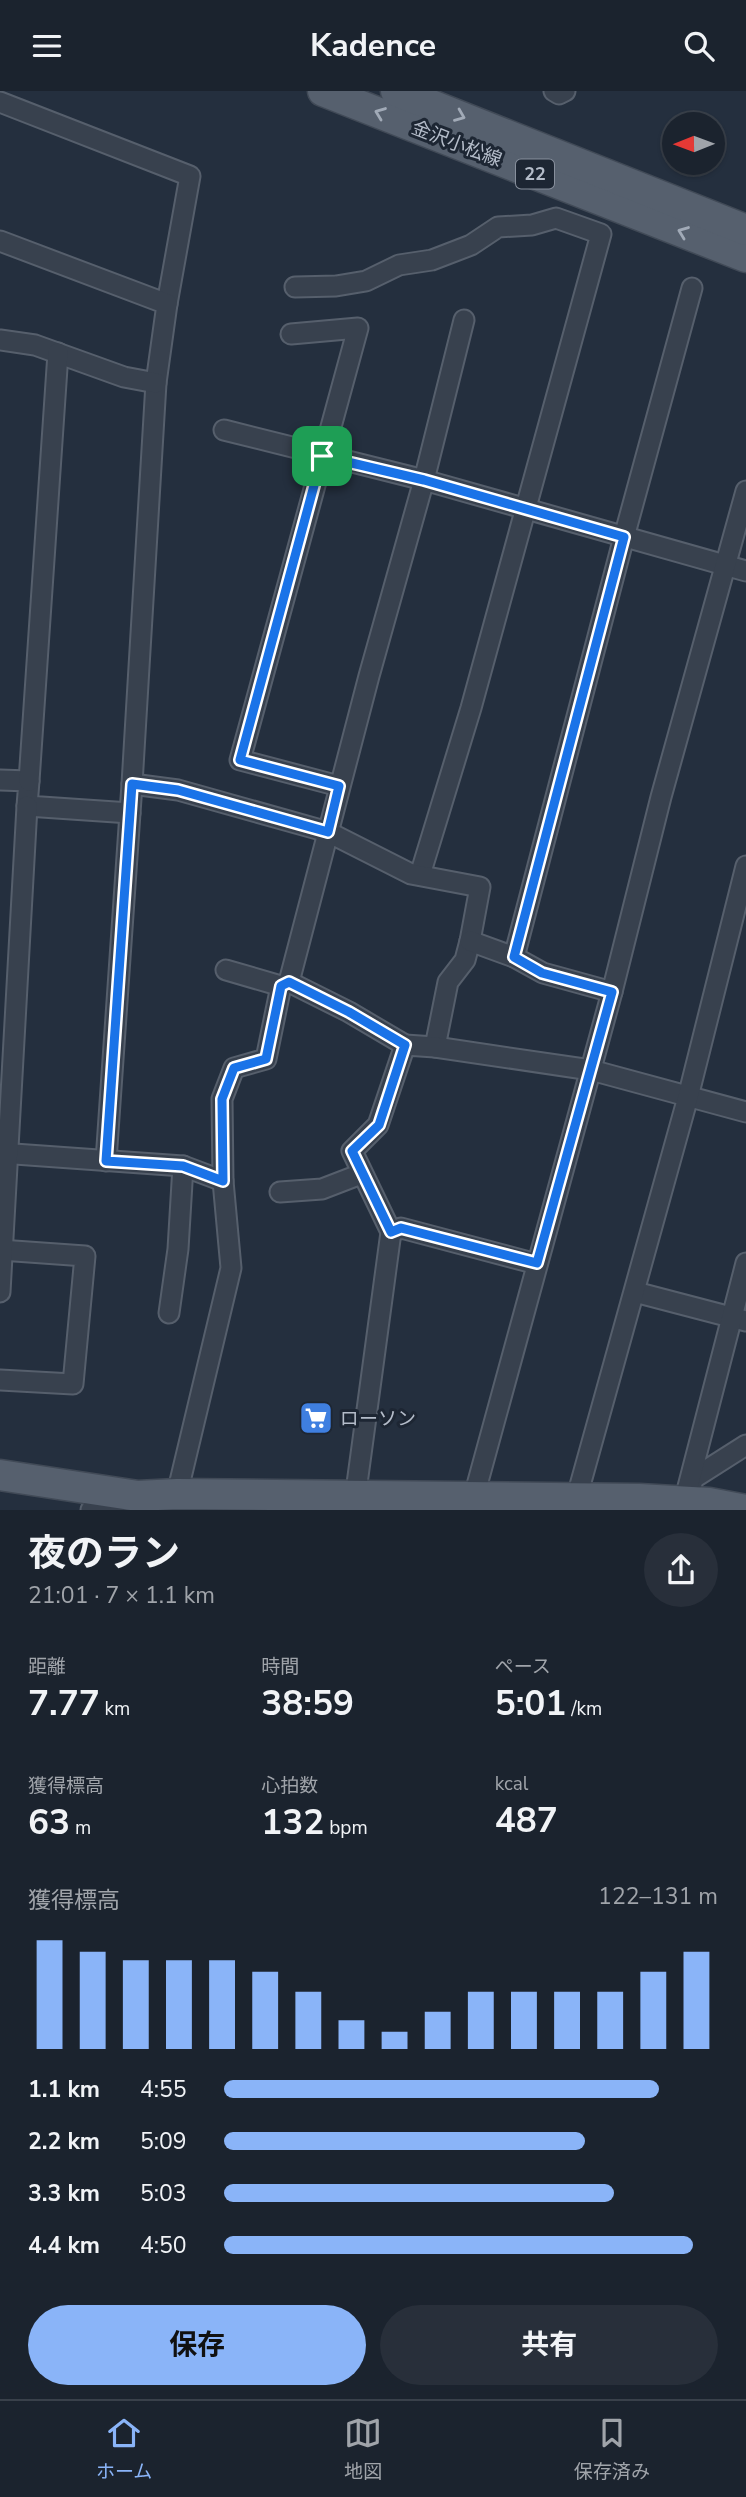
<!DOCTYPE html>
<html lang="ja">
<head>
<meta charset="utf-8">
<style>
	body { margin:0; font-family:"Nunito Sans","Noto Sans JP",sans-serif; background:#282f3a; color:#f1f3f6; height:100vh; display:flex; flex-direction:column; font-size:26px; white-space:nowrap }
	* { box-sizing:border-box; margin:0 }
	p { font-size:23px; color:#a0a4aa }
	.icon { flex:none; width:38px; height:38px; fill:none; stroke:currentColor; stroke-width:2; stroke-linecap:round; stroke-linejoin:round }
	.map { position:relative; height:1419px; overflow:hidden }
	.drawer { display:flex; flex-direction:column; background:#1b232e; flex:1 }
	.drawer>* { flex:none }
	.needle { width:46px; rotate:269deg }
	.buttons { position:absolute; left:662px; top:21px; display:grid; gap:14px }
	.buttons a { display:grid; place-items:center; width:63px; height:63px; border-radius:50%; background:#1b232e; box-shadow:0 2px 5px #0004,0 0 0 2px #39404a; font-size:35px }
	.pin { position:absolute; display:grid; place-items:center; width:60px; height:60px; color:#fff; margin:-30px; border-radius:14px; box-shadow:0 4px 10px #0006 }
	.round { display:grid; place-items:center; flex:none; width:74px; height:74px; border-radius:37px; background:#282f3a }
	.headline { display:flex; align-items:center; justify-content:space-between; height:119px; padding:0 28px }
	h1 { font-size:38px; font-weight:700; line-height:52px }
	.metrics { display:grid; grid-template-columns:repeat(3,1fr); gap:10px; height:119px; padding:7px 28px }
	.metrics div { display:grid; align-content:center }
	.metrics b { font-size:35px; font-weight:700 }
	.metrics small { font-size:19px; font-weight:400 }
	.metrics p { font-size:19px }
	.chart { height:196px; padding:14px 28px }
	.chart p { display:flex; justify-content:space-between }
	.chart svg { width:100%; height:126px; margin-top:7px; stroke:#8ab4f8; stroke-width:6 }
	.button { display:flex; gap:14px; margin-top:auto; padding:14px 28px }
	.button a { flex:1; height:80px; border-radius:42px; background:#8ab4f8; color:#111; font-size:28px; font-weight:700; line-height:80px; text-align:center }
	.button a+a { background:#282f3a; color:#f1f3f6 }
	ul { padding:0 28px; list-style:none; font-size:23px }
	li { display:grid; grid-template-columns:112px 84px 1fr; align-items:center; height:52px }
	li i { height:18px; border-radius:9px; background:#8ab4f8 }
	header { display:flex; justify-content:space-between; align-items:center; height:91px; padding:0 28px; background:#1b232e; font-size:32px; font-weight:700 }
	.tabs { display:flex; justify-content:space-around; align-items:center; height:98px; border-top:2px solid #39404a; background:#1b232e; font-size:19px; color:#a0a4aa }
	.tabs a { display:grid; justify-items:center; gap:4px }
	.tabs .current { color:#8ab4f8 }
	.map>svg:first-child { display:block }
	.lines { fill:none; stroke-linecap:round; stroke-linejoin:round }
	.street-casing { stroke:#565f6c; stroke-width:23 }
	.primary-casing { stroke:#414a57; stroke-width:33 }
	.street { stroke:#38414e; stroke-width:19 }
	.primary { stroke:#56606e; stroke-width:30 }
	.oneway { stroke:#a1aab7 }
	.route-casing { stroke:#fff; stroke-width:14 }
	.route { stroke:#1a73e8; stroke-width:9 }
	.labels { text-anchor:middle; stroke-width:6; stroke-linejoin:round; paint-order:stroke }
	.shield { fill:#1d2633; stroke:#878f9c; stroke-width:2 }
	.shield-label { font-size:18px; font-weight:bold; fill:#b4bcc9 }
	.street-label { font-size:19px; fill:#b4bcc9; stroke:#1d2633 }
	.poi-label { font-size:19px; fill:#b4bcc9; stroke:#1d2633; text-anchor:start }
</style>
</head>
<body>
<header><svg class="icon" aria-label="menu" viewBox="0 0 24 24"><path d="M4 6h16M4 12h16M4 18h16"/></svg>Kadence<svg class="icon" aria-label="search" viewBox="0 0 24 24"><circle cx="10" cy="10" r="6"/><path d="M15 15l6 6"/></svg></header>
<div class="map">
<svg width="746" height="1419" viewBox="0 0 746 1419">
	<rect width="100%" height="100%" fill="#242f3e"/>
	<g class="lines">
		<defs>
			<g id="street">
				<polyline points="554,0 559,3 565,0"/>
				<polyline points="0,11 190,85 167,213"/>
				<polyline points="0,150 167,213 156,292 132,693 106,1070"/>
				<polyline points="295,196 336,195 366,190 399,174 432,169 471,154 498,136 532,134 556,127 601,143 471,617 420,784"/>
				<polyline points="291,243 358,237 240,669 339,695"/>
				<polyline points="0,249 35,254 124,286 156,292"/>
				<polyline points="224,339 424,389 746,480"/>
				<polyline points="0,689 29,690 27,715 130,722"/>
				<polyline points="29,690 58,262"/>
				<polyline points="132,693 178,699 328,741 411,783 480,796 470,850 465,869 448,891 435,956"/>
				<polyline points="470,850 514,866 543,882 612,901"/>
				<polyline points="514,866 624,446 692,197"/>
				<polyline points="226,879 281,895"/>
				<polyline points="289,891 349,921 405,954"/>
				<polyline points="0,1062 183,1075 223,1090"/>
				<polyline points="280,1101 322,1098 361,1083"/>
				<polyline points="391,1141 401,1137 537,1173"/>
				<polyline points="0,1159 85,1165 73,1293 0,1289"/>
				<polyline points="0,1201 27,715"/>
				<polyline points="635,1201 746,1230"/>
				<polyline points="169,1222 178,1158 183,1075"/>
				<polyline points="690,1397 694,1387 746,1354"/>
				<polyline points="177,1403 231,1177 223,1090 222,1008 234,977 266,968 281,895 289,891 369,585 424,389 464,229"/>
				<polyline points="354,1415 391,1141 352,1060 378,1034 405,954 435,956 591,979 746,1021"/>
				<polyline points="471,1416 612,901 661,706 746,400"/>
				<polyline points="574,1416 688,1006 746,775"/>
				<polyline points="91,1419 130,1407"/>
				<polyline points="682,1419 746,1172"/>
			</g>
			<g id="primary">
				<polyline points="323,0 746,166"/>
				<polyline points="396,0 746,139"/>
				<polyline points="0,1384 138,1405 177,1403 639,1408 709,1412 746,1419"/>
			</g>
		</defs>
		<!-- street casing -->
		<use href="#street" class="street-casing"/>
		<!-- primary casing -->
		<use href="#primary" class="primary-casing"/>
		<!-- street -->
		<use href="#street" class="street"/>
		<!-- primary -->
		<use href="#primary" class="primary"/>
	</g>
	<!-- one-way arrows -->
	<defs><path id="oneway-chevron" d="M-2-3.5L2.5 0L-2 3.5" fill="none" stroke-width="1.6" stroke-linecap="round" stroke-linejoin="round" transform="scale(1.75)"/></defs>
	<g class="oneway">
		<use href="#oneway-chevron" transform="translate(380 22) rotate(-159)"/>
		<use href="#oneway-chevron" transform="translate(460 25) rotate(22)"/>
		<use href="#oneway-chevron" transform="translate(683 141) rotate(-159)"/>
	</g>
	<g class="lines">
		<defs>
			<polygon id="route" points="322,365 424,389 624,446 514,866 542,882 612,901 537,1172 401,1137 391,1141 352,1060 379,1034 405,954 349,921 289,891 281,895 266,968 234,977 222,1008 223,1090 183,1075 106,1070 132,693 178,699 328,741 339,695 240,669"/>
		</defs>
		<!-- route casing -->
		<use href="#route" class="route-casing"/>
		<!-- route -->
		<use href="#route" class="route"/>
	</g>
	<!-- icons -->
	<defs>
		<symbol id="supermarket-square" viewBox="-11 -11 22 22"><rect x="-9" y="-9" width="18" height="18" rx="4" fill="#3f7fe0" stroke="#1d2633"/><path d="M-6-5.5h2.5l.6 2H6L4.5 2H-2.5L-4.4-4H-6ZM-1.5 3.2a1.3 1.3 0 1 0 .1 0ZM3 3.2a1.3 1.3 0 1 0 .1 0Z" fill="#fff"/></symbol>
	</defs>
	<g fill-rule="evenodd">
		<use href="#supermarket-square" x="297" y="1308" width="38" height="38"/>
	</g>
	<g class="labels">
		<!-- shield labels -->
		<rect class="shield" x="516" y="68.5" width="38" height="29" rx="5"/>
		<g class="shield-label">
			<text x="535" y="89">22</text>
		</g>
		<!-- street labels -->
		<g class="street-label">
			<text transform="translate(457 52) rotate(21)" y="7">金沢小松線</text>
		</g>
		<!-- poi labels -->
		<g class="poi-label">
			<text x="340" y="1334">ローソン</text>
		</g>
	</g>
</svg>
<div class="buttons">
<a><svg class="needle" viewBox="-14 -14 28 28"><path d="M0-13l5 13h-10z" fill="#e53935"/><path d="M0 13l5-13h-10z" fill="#a0a4aa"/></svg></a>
</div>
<div class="pin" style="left:322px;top:365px;background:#1e9e55"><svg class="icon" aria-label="arrive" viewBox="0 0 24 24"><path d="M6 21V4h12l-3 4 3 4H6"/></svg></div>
</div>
<section class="drawer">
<div class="headline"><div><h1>夜のラン</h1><p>21:01 · 7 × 1.1 km</p></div><a class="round"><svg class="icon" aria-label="share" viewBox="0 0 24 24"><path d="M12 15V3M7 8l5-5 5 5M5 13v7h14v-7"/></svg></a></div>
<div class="metrics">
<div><p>距離</p><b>7.77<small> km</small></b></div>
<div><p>時間</p><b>38:59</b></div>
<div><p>ペース</p><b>5:01<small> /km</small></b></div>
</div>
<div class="metrics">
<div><p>獲得標高</p><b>63<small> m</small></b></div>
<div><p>心拍数</p><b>132<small> bpm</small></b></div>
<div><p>kcal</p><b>487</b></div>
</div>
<div class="chart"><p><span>獲得標高</span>122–131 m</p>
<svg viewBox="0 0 160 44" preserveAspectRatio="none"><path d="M5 44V6M15 44V10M25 44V13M35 44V13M45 44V13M55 44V17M65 44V24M75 44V34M85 44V38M95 44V31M105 44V24M115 44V24M125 44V24M135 44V24M145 44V17M155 44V10"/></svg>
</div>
<ul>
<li><b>1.1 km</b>4:55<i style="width:88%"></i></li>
<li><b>2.2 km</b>5:09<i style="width:73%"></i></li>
<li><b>3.3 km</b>5:03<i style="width:79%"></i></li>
<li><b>4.4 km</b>4:50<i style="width:95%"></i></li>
</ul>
<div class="button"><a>保存</a><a>共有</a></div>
</section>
<nav class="tabs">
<a class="current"><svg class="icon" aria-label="home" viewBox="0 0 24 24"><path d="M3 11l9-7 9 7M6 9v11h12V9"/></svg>ホーム</a>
<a><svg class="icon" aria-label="map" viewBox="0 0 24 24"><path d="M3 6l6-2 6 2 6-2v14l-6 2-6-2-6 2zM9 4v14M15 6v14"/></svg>地図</a>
<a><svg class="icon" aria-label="saved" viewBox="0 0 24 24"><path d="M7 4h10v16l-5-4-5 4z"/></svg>保存済み</a>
</nav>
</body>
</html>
